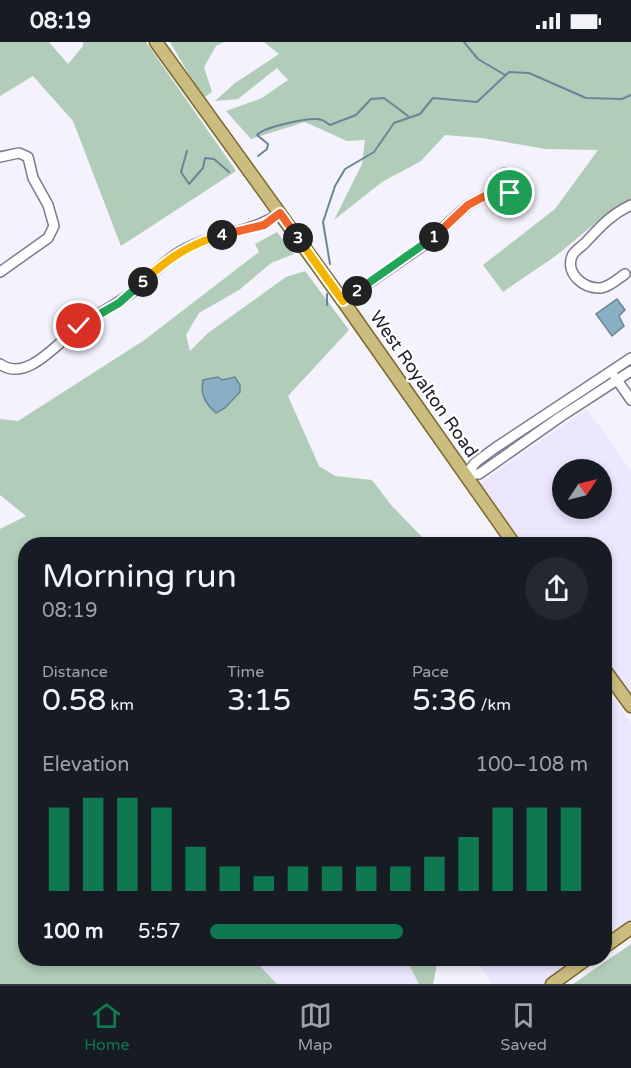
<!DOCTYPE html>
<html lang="en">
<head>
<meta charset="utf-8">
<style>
	body { margin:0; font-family:"Varela Round",sans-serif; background:#242831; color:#f1f3f6; height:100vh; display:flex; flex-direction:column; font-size:22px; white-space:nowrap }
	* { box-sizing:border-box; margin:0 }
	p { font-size:20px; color:#9ea1a6 }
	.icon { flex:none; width:33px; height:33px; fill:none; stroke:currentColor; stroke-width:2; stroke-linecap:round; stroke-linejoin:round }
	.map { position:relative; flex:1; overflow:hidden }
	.panel { position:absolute; left:18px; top:495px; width:594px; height:429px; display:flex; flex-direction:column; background:#171b24; border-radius:24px; box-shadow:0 3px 9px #0003 }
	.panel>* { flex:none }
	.needle { width:39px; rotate:55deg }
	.tools { position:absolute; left:552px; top:417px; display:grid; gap:12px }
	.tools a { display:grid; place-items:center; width:60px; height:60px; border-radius:50%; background:#171b24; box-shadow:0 3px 9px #0003; font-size:30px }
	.pin { position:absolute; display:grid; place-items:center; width:51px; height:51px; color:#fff; margin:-26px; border:3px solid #fff; border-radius:50%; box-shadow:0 2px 6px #0007 }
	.km { position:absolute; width:30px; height:30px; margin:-15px; border-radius:50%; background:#222; color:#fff; font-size:16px; line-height:30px; text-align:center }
	.round { display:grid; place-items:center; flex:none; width:63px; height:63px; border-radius:32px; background:#242831 }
	.headline { display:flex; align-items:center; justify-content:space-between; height:102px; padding:0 24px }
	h1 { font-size:33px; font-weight:600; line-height:45px }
	.figures { display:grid; grid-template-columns:repeat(3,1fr); gap:9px; height:102px; padding:6px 24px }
	.figures div { display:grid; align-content:center }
	.figures b { font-size:30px; font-weight:600 }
	.figures small { font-size:16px; font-weight:400 }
	.figures p { font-size:16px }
	.chart { height:168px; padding:12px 24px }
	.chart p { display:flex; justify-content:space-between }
	.chart svg { width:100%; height:108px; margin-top:6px; stroke:#107851; stroke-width:6 }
	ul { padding:0 24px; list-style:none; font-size:20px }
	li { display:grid; grid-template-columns:96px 72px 1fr; align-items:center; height:45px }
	li i { height:15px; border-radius:8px; background:#107851 }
	.status { display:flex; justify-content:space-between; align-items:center; height:42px; padding:0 30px; background:#171b24; direction:ltr }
	.status svg { height:16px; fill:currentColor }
	.tabs { display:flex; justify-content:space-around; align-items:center; height:84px; border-top:2px solid #363941; background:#171b24; font-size:16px; color:#9ea1a6 }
	.tabs a { display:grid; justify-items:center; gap:3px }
	.tabs .on { color:#107851 }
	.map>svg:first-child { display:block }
	.built { fill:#ece6fe; fill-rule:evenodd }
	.green { fill:#b1ccb9 }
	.water { fill:#88afc3; stroke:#6a8595; stroke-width:1.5 }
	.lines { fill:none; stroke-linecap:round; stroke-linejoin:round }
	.stream { stroke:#6a8595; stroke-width:2 }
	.minor-casing { stroke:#7f7a8f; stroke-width:12 }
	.major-casing { stroke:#7a6a2a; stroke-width:15 }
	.minor { stroke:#fff; stroke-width:9 }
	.major { stroke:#cbbc7f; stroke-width:12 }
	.split-1-casing { stroke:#fff; stroke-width:12 }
	.split-2-casing { stroke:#fff; stroke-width:12 }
	.split-3-casing { stroke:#fff; stroke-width:12 }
	.split-4-casing { stroke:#fff; stroke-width:12 }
	.split-5-casing { stroke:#fff; stroke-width:12 }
	.split-6-casing { stroke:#fff; stroke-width:12 }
	.split-1 { stroke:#f0652b; stroke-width:8 }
	.split-2 { stroke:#22a559; stroke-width:8 }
	.split-3 { stroke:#f5b400; stroke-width:8 }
	.split-4 { stroke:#f0652b; stroke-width:8 }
	.split-5 { stroke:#f5b400; stroke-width:8 }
	.split-6 { stroke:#22a559; stroke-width:8 }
	.labels { text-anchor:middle; stroke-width:5; stroke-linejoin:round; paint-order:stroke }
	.street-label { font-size:18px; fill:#24222b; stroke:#fff }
</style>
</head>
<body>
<div class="status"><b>08:19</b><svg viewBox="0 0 49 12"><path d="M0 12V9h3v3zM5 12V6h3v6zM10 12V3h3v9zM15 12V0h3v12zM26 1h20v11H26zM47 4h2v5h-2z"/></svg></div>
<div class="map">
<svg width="631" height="942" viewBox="0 0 631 942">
	<rect width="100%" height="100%" fill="#f4f2fc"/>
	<!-- built -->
	<g class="built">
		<path d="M 587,367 L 631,429 L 631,655 L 605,618 L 604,502 L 522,502 L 479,442 ZM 562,428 L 602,428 L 602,466 L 562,466 Z"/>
		<polygon points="604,642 631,681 631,879 605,899"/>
		<polygon points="253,917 406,917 419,942 277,942"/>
		<polygon points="475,917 580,917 543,942 493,942"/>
	</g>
	<!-- green -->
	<g class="green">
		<polygon points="0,0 49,0 68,22 83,4 83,0 146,0 236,129 121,204 73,79 33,34 0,54"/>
		<polygon points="170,0 224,0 216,4 204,25 212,50 203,56"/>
		<path d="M 264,0 L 631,0 L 631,161 C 601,171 579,197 554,215 C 537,227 520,238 503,250 L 483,223 L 555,167 L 598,108 L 546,107 L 482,96 L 445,93 L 421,119 L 382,140 L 334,178 L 362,122 L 365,98 L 347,99 L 305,80 L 251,97 L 226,69 L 262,56 L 288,38 L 277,26 L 238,57 L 215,59 L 235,41 L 279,12 Z"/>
		<polygon points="277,190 294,212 271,221 239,248 199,271 186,293 190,309 208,291 286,235 305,229 349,288 288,354 319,424 335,434 372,438 391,463 428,501 26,502 26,916 253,917 277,942 0,942 0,487 26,474 0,453 0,377 18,379 143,299 259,210 255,202"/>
		<polygon points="631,902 631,942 573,942"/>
		<polygon points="406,917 438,917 433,942 419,942"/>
	</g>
	<!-- water -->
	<g class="water">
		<polygon points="617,257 625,268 619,274 624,284 612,294 596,272"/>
		<path d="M 218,335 L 222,338 L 235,335 L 240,343 L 240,350 L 225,366 L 216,371 C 205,361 200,353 203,338 Z"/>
	</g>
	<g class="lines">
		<!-- stream -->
		<g class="stream">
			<polyline points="464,0 478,17 505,33"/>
			<polyline points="187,109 181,130 189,142 203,126 205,116 214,117 229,130"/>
			<path d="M 258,114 L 267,107 L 268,102 L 257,93 C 264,85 312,74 322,78 C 323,78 330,83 330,83 L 356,73 L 371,57 L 384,56 L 408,74"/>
			<polyline points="330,222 323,180 335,144 345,127 374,110 394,81 420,72 433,56 477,60 509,30 529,31 586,56 622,57 631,53"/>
			<polyline points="327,263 327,252"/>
		</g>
		<defs>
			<g id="minor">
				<polyline points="0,115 19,111 28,115 33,136 48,163 54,184 48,196 0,230"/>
				<circle cx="507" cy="141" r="10"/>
				<path d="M 625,232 C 618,237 609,245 601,246 C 584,247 565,232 572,214 C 575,208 580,206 585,201 C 600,185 610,173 631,163"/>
				<polyline points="343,259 424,203 468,163 498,147"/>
				<path d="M 0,322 C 29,343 63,293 87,279 C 103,269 119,261 134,249 C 153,233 167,214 191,204 C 221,190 253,190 280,171"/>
				<polyline points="615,335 631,358"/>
				<polyline points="466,432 476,420 495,406 631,316"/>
				<polyline points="466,432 479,432 560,375 631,329"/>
			</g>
			<g id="major">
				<polyline points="156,0 343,259 514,502"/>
				<polyline points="604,627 631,664"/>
				<polyline points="604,905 631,886"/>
				<polyline points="552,942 588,916"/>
			</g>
		</defs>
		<!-- minor casing -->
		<use href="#minor" class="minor-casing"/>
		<!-- major casing -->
		<use href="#major" class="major-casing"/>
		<!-- minor -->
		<use href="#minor" class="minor"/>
		<!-- major -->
		<use href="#major" class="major"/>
	</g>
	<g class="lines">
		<defs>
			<polyline id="split-1" points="434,195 468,163 498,147 503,151 510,151"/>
			<polyline id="split-2" points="357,249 434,195"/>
			<polyline id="split-3" points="298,196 343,259 357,249"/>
			<polyline id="split-4" points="222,193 264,183 280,171 298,196"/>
			<path id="split-5" d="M 143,240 C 167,217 189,202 222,193"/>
			<polyline id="split-6" points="79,284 119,261 143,240"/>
		</defs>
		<!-- split-1 casing -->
		<use href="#split-1" class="split-1-casing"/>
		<!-- split-2 casing -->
		<use href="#split-2" class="split-2-casing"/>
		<!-- split-3 casing -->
		<use href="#split-3" class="split-3-casing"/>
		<!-- split-4 casing -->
		<use href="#split-4" class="split-4-casing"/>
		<!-- split-5 casing -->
		<use href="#split-5" class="split-5-casing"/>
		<!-- split-6 casing -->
		<use href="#split-6" class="split-6-casing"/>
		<!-- split-1 -->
		<use href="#split-1" class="split-1"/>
		<!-- split-2 -->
		<use href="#split-2" class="split-2"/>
		<!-- split-3 -->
		<use href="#split-3" class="split-3"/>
		<!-- split-4 -->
		<use href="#split-4" class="split-4"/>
		<!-- split-5 -->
		<use href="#split-5" class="split-5"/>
		<!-- split-6 -->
		<use href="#split-6" class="split-6"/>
	</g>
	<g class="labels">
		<!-- street labels -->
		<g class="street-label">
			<text transform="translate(424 342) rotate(55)" y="6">West Royalton Road</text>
		</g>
	</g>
</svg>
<div class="tools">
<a><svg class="needle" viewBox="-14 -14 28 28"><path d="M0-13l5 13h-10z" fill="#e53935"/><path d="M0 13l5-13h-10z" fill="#9ea1a6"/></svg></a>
</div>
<div class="pin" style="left:510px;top:151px;background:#1e9e55"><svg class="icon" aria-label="arrive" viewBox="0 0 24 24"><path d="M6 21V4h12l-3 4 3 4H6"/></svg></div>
<div class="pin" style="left:79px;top:284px;background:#d93025"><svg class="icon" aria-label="check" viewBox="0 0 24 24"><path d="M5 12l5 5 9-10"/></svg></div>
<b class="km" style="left:434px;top:195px">1</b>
<b class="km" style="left:357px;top:249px">2</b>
<b class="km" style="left:298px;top:196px">3</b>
<b class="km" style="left:222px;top:193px">4</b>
<b class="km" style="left:143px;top:240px">5</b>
<section class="panel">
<div class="headline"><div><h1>Morning run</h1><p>08:19</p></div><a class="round"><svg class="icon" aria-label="share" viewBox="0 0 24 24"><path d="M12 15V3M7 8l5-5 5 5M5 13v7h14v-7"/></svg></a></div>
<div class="figures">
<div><p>Distance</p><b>0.58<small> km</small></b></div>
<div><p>Time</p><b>3:15</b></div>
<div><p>Pace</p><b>5:36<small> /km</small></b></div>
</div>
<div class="chart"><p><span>Elevation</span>100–108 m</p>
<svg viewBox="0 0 160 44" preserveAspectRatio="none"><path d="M5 44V10M15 44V6M25 44V6M35 44V10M45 44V26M55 44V34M65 44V38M75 44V34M85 44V34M95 44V34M105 44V34M115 44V30M125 44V22M135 44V10M145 44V10M155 44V10"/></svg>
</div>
<ul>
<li><b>100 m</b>5:57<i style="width:51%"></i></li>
</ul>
</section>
</div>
<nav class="tabs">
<a class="on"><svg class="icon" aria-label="home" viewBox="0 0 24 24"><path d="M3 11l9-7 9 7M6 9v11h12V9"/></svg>Home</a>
<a><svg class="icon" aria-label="map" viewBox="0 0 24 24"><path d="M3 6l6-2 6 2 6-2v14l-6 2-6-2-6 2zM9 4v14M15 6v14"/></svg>Map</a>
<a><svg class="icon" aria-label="saved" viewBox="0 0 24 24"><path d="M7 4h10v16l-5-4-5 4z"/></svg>Saved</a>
</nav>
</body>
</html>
